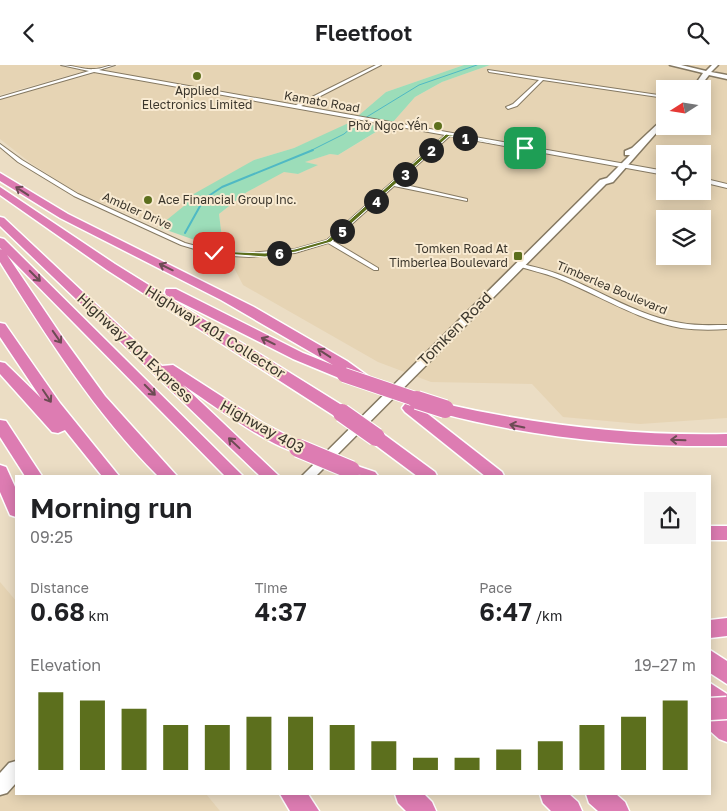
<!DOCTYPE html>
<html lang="en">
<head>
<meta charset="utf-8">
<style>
	body { margin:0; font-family:"Golos Text",sans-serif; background:#f6f6f6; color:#202124; height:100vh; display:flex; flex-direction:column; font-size:19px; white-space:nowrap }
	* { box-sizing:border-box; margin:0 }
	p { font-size:16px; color:#757577 }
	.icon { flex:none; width:28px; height:28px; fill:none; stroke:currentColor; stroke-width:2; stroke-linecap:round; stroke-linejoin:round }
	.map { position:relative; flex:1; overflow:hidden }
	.details { position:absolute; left:15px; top:410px; width:696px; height:320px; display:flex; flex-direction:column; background:#fff; border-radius:0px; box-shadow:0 2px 12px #0003 }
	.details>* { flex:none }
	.needle { width:32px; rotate:258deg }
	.fabs { position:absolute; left:656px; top:15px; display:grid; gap:10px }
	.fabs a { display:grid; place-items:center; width:55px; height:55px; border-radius:0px; background:#fff; box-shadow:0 2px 12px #0003; font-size:25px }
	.pin { position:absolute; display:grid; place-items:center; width:42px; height:42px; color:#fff; margin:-21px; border-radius:10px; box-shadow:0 2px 8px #0006 }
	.km { position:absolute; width:25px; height:25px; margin:-12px; border-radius:50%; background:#222; color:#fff; font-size:14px; line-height:25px; text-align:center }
	.round { display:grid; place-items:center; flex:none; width:52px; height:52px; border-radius:0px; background:#f6f6f6 }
	.overview { display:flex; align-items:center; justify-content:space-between; height:85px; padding:0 15px }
	h1 { font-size:28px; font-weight:600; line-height:38px }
	.stats { display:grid; grid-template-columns:repeat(3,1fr); gap:8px; height:85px; padding:5px 15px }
	.stats div { display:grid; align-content:center }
	.stats b { font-size:25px; font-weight:600 }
	.stats small { font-size:14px; font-weight:400 }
	.stats p { font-size:14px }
	.chart { height:140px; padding:10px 15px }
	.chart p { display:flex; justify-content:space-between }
	.chart svg { width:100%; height:90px; margin-top:5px; stroke:#5c6f1d; stroke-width:6 }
	header { display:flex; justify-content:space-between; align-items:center; height:65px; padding:0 15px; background:#fff; font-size:22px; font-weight:600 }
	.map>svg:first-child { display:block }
	.built { fill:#e6d4b4; fill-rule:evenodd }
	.green { fill:#9cddb9 }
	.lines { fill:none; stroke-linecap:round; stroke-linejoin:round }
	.stream-far1 { stroke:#4fb9c4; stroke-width:1 }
	.stream { stroke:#4fb9c4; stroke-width:2 }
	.street-casing { stroke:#857962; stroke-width:2 }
	.secondary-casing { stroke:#857962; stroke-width:3 }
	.highway-casing { stroke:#fff; stroke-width:3 }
	.street { fill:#fff; fill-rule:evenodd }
	.secondary { fill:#fff; fill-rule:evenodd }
	.highway { fill:#dd7cb2; fill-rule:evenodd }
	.highway-bridge-far2-casing { stroke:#fff; stroke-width:16; stroke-linecap:butt }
	.highway-bridge-far1-casing { stroke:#fff; stroke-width:20; stroke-linecap:butt }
	.highway-bridge-casing { stroke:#fff; stroke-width:25; stroke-linecap:butt }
	.highway-bridge-far2 { stroke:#dd7cb2; stroke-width:14 }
	.highway-bridge-far1 { stroke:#dd7cb2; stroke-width:18 }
	.highway-bridge { stroke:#dd7cb2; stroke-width:22 }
	.oneway { stroke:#6c4b54 }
	.route { fill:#5c6f1d; stroke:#fff }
	.poi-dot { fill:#5c6f1d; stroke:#f8ead1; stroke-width:2 }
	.labels { text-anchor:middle; stroke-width:4; stroke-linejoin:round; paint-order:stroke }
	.far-poi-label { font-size:12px; fill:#3b362c; stroke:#f8ead1; text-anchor:end }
	.far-street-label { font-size:12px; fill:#3b362c; stroke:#f8ead1 }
	.street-label { font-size:15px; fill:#3b362c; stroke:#f8ead1 }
</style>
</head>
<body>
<header><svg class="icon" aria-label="back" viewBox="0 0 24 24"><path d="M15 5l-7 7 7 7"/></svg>Fleetfoot<svg class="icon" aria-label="search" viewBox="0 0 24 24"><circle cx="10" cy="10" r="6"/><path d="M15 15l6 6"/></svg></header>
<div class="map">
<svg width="727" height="746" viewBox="0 0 727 746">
	<rect width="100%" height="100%" fill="#ebddc4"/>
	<!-- built -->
	<g class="built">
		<polygon points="0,0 106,0 0,30"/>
		<polygon points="121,0 464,0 386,27 349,59 294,83 254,95 185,141 158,162 76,127 32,99 0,74 0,34 36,22 82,12"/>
		<path d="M 490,0 L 727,0 L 727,353 L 640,359 L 563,352 L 532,319 L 431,317 L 378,297 L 243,220 L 231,197 L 206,179 L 222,173 L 219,149 L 247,127 L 284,106 L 298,109 L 317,100 L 304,97 L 330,89 L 338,90 L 393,57 L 415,32 L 442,17 ZM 665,24 L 702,24 L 702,61 L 665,61 ZM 665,89 L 702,89 L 702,126 L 665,126 ZM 665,154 L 702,154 L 702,191 L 665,191 Z"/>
		<polygon points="0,517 16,536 16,729 206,729 220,746 0,746"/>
	</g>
	<!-- green -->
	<g class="green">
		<polygon points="464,0 490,0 442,17 415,32 393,57 358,51 386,27"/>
		<polygon points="353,56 384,62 338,90 330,89 305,97 318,100 298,109 284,107 247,127 219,149 222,173 206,179 158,162 184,141 183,135 254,95 294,83"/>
	</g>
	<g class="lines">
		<!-- stream-far1 -->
		<g class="stream-far1">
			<polyline points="365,53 419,20 477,0"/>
			<polyline points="310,86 344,69 359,56"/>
		</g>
		<!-- stream -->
		<polyline class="stream" points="185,168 204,134 222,122 313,85"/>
		<defs>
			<g id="street">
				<path d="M 61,0 C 72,0 84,5 94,4 C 102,4 108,0 115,0 L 99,5 L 296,40 L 376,0 L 381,0 L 301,41 L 665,106 L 665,110 L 450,71 L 397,118 L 467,134 L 467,136 L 394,121 L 333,176 L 378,203 L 378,205 L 374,205 L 328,178 L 295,188 L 249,192 L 215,190 L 181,180 L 74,131 L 18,97 L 0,82 L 0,79 L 22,95 L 78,129 L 185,178 L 215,186 L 249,188 L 295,184 L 327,175 L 445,70 L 94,7 L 0,34 L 0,32 L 89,6 Z"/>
				<polygon points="488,5 665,31 665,33 543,15 517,41 508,44 506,42 513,39 539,15 489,7"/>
				<polygon points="702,113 727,119 727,123 702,117"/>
				<path d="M 519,198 C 534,202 549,205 563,211 C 602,227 639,251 681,258 C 696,261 712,260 727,260 L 727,264 C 712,265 696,265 681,263 C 637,255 599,230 557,213 C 544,208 530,205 517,201 L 516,200 Z"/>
			</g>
			<g id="secondary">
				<polygon points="670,0 681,0 706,6 712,0 718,0 711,7 727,10 727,14 709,10 698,24 692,24 703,8"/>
				<polygon points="665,52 665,58 613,117 606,119 316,411 302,411 600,115 607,113 630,90 625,90 625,86 632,83"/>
				<polygon points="16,696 16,718 7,728 0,730 0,708 9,698"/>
			</g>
			<g id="highway">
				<polygon points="0,108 68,149 254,242 347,296 372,314 365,319 350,311 344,315 339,313 293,294 166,230 165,227 166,224 176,224 303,288 333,300 221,235 60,153 0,116"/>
				<polygon points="0,122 115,199 348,344 350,348 348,352 336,352 107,205 0,130"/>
				<path d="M 0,152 L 4,153 L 162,301 L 173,300 L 263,358 L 304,379 L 306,383 L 304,387 C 284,393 203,333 183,320 L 279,411 L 260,411 L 0,161 Z"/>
				<path d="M 0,173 L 4,174 L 243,411 L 225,411 L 7,190 L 63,273 L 105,331 L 177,411 L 158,411 C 95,348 47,272 0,197 L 0,184 L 2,185 L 0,183 Z"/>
				<polygon points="0,258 5,259 60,338 119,411 102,411 65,365 58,368 52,367 0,309 0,297 5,298 41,333 0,272"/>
				<polygon points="410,338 415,339 502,407 504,411 485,411 405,347 402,343 405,339"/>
				<path d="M 445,339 C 538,360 631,371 727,369 L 727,381 C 630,382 533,373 440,348 L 437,344 L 440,340 Z"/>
				<polygon points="0,355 6,356 42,411 25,411 0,372"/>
				<polygon points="376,366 382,368 435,407 437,411 417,411 370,376 368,372 370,368"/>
				<polygon points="351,399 375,407 378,411 345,409 342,405 345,401"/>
				<polygon points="0,400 6,402 16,424 16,452 10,450 0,427"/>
				<rect x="710" y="461" width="17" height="14"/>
				<polygon points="727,553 727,571 710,573 710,555"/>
				<polygon points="710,585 727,596 727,619 710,608"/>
				<polygon points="710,618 727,629 727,677 719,674 710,666"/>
				<polygon points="280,729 308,729 319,746 290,746"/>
				<polygon points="395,729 424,729 432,737 436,746 406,746 398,738"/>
				<polygon points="540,729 569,729 578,737 582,746 551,746 543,738"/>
				<polygon points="586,729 616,729 625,737 629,746 598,746 589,738"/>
			</g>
		</defs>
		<!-- street casing -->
		<use href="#street" class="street-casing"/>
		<!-- secondary casing -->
		<use href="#secondary" class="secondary-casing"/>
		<!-- highway casing -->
		<use href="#highway" class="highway-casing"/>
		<!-- street -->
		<use href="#street" class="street"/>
		<!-- secondary -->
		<use href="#secondary" class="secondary"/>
		<!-- highway -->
		<use href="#highway" class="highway"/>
		<defs>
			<polyline id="highway-bridge-far2" points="344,310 421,336"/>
			<g id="highway-bridge-far1">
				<polyline points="417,335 445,344"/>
				<polyline points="342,348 376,372"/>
				<polyline points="298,383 351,405"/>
			</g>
			<polyline id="highway-bridge" points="710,644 727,643"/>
		</defs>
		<!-- highway-bridge-far2 casing -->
		<use href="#highway-bridge-far2" class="highway-bridge-far2-casing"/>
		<!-- highway-bridge-far1 casing -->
		<use href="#highway-bridge-far1" class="highway-bridge-far1-casing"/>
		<!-- highway-bridge casing -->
		<use href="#highway-bridge" class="highway-bridge-casing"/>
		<!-- highway-bridge-far2 -->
		<use href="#highway-bridge-far2" class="highway-bridge-far2"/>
		<!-- highway-bridge-far1 -->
		<use href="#highway-bridge-far1" class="highway-bridge-far1"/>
		<!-- highway-bridge -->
		<use href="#highway-bridge" class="highway-bridge"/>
	</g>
	<!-- one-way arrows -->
	<defs><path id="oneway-shaft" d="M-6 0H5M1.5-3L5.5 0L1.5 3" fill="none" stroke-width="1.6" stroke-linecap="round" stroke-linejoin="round" transform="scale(1.25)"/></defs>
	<g class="oneway">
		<use href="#oneway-shaft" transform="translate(22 126) rotate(-147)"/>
		<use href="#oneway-shaft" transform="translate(166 202) rotate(-154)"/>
		<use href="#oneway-shaft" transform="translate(35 211) rotate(45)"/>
		<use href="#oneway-shaft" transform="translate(57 272) rotate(55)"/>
		<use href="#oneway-shaft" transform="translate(268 276) rotate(-154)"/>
		<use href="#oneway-shaft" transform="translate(324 288) rotate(-147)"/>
		<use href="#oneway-shaft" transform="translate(150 325) rotate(45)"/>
		<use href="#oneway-shaft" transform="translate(47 331) rotate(56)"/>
		<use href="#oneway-shaft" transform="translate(517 361) rotate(-168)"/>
		<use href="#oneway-shaft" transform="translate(678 375) rotate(-178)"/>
		<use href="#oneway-shaft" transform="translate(234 378) rotate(-137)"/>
	</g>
	<!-- route -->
	<polygon class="route" points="446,69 527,83 449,71 331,177 296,187 265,192 212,188 214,186 265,188 295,184 327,175"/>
	<!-- markers -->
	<g class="poi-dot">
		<circle cx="197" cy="11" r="5"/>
		<circle cx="438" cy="61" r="5"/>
		<circle cx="148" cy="135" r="5"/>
		<rect x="513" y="186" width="10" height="10" rx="2.5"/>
	</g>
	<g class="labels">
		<!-- far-poi labels -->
		<g class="far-poi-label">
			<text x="197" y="30" text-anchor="middle">Applied<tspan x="197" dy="14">Electronics Limited</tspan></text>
			<text x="428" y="65">Phở Ngọc Yến</text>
			<text x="158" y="139" text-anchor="start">Ace Financial Group Inc.</text>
			<text x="508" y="188">Tomken Road At<tspan x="508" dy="14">Timberlea Boulevard</tspan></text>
		</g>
		<!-- far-street labels -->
		<g class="far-street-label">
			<text transform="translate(322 37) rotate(10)" y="4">Kamato Road</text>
			<text transform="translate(137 146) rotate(24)" y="4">Ambler Drive</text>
			<text transform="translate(612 223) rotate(23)" y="4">Timberlea Boulevard</text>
		</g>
		<!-- street labels -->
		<g class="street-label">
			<text transform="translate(455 264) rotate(-45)" y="5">Tomken Road</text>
			<text transform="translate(215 267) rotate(32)" y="5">Highway 401 Collector</text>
			<text transform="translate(135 283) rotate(43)" y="5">Highway 401 Express</text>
			<text transform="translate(262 362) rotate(29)" y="5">Highway 403</text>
		</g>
	</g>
</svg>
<div class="fabs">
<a><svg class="needle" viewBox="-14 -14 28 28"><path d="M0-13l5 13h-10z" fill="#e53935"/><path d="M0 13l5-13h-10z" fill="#757577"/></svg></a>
<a><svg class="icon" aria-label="locate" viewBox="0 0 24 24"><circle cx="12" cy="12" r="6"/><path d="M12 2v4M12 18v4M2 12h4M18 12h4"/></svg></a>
<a><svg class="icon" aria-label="layers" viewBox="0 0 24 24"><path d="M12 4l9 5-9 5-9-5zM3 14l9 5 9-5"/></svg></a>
</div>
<div class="pin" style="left:525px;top:83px;background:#1e9e55"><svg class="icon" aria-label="arrive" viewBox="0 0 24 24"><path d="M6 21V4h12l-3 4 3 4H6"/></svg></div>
<div class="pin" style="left:214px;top:188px;background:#d93025"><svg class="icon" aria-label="check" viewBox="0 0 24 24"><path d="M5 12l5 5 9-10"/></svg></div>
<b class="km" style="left:465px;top:73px">1</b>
<b class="km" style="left:431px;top:85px">2</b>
<b class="km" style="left:405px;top:109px">3</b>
<b class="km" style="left:376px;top:136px">4</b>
<b class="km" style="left:342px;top:166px">5</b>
<b class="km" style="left:279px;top:188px">6</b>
<section class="details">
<div class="overview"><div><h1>Morning run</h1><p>09:25</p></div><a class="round"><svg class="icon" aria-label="share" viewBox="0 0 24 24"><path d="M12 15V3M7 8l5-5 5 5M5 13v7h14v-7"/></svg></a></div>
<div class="stats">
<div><p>Distance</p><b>0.68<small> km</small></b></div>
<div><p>Time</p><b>4:37</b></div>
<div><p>Pace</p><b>6:47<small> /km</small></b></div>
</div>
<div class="chart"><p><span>Elevation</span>19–27 m</p>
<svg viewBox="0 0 160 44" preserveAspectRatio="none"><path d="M5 44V6M15 44V10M25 44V14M35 44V22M45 44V22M55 44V18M65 44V18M75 44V22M85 44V30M95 44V38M105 44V38M115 44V34M125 44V30M135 44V22M145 44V18M155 44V10"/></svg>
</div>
</section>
</div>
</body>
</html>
